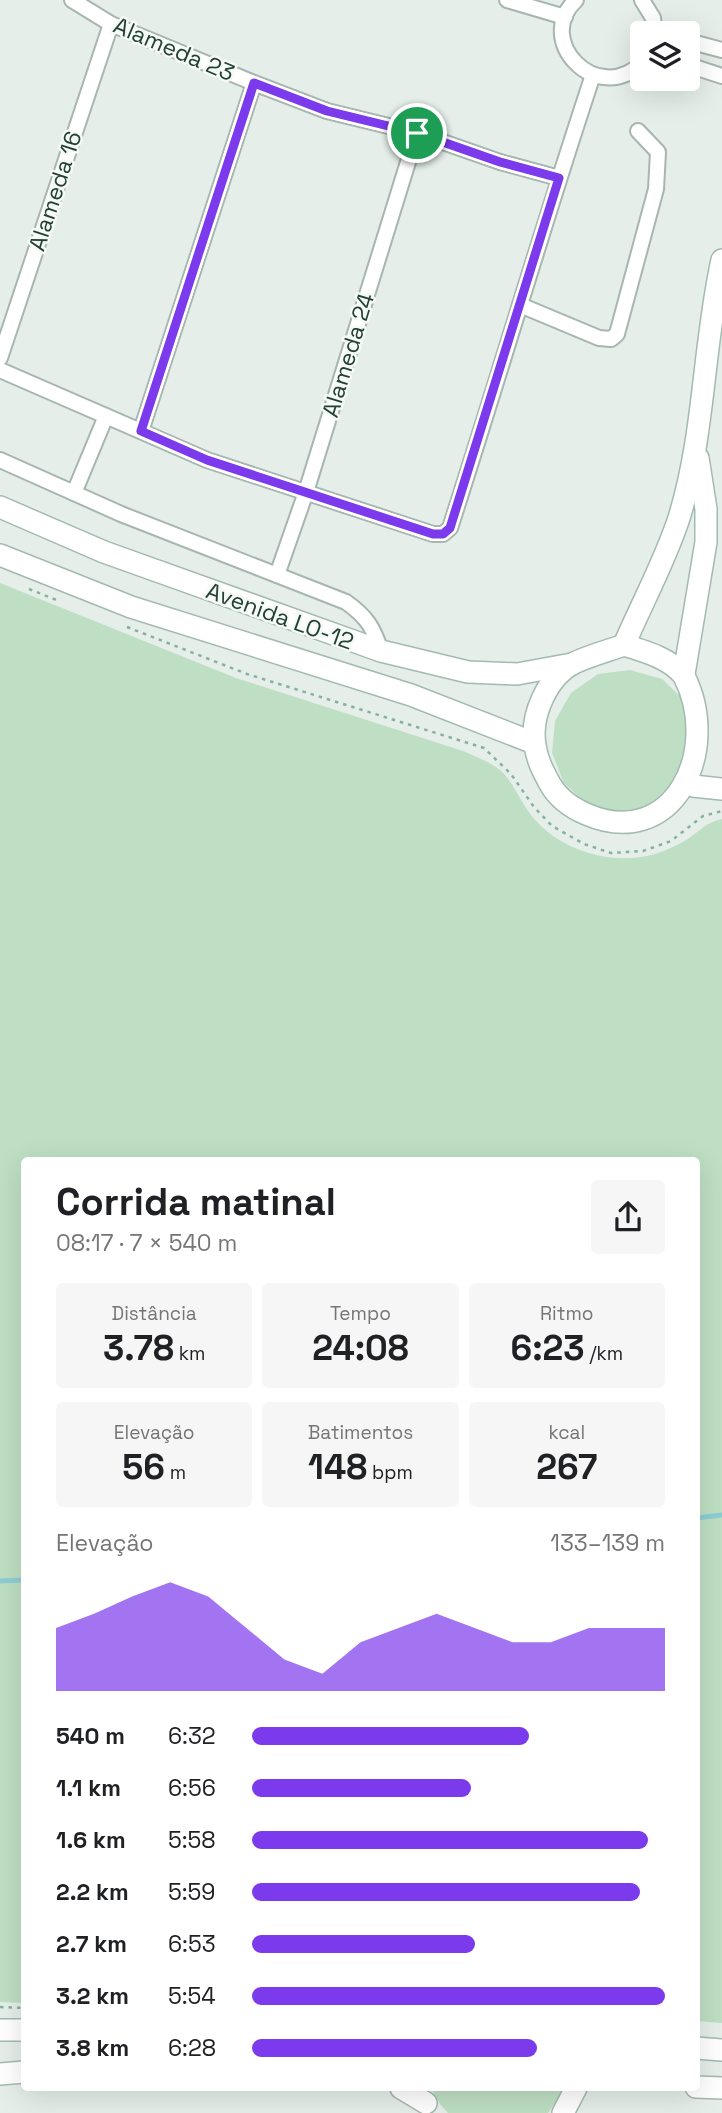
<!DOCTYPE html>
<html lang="pt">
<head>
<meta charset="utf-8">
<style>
	body { margin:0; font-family:"Space Grotesk",sans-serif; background:#f6f6f6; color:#202124; height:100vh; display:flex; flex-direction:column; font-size:26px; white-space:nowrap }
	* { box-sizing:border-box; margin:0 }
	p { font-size:23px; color:#757577 }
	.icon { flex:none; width:38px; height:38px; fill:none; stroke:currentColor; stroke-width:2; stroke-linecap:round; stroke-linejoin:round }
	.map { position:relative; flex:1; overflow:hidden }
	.details { position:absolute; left:21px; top:1157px; width:679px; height:934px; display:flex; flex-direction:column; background:#fff; border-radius:7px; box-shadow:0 7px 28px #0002 }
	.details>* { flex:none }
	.controls { position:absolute; left:630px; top:21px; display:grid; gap:14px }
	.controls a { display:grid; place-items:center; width:70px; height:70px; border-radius:7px; background:#fff; box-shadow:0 7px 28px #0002; font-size:35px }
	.pin { position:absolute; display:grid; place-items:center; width:60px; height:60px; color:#fff; margin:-30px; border:4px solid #fff; border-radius:50%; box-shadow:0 2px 7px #0007 }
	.round { display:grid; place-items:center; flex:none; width:74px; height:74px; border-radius:7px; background:#f6f6f6 }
	.head { display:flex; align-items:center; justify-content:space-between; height:119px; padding:0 35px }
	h1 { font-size:38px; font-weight:700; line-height:52px }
	.stats { display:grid; grid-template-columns:repeat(3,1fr); gap:10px; height:119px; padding:7px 35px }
	.stats div { display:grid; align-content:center; border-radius:7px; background:#f6f6f6; text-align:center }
	.stats b { font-size:35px; font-weight:700 }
	.stats small { font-size:19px; font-weight:400 }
	.stats p { font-size:19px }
	.chart { height:196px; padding:14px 35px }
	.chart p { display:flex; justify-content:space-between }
	.chart svg { width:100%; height:126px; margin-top:7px; fill:#7c3aed; opacity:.7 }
	ul { padding:0 35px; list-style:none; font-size:23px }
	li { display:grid; grid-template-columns:112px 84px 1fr; align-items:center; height:52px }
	li i { height:18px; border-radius:9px; background:#7c3aed }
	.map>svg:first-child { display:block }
	.green { fill:#bedfc3 }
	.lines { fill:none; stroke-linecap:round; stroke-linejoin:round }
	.stream { stroke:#8dced3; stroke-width:5 }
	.street-casing { stroke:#a7b6b0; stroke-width:18 }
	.secondary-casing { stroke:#a3bab0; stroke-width:24 }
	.path { stroke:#85b29f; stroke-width:2.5; stroke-dasharray:3.5 5; stroke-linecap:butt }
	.street { stroke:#fff; stroke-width:14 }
	.secondary { stroke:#fff; stroke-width:21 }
	.route-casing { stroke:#fff; stroke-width:14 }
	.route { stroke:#7c3aed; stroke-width:9 }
	.labels { text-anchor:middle; stroke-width:5; stroke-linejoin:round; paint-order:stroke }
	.street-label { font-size:23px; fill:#234036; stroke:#f5faf7 }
</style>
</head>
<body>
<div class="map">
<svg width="722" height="2113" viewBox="0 0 722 2113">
	<rect width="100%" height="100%" fill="#e5eee9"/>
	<!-- green -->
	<g class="green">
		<path d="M 0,583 L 236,678 L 463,751 C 476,757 491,762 501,771 C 512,781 519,798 528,811 C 553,846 599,863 641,857 C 657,855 672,848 686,840 C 699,832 706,822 722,819 L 722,2023 L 696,2021 L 696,1160 L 24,1160 L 24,2003 L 0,2002 Z"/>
		<polygon points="630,670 662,679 685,701 695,764 652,810 619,815 588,805 564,783 552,753 555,721 571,693 598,674"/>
		<polygon points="431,2088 565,2088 548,2113 448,2113 440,2104"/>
	</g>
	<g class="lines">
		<!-- stream -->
		<g class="stream">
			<polyline points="696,1518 722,1515"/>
			<polyline points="0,1581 24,1580"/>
		</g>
		<defs>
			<g id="street">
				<polyline points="72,0 111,24 254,83 327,111 417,133 500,162 559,178"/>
				<polyline points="507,0 565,17"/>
				<path d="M 576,0 C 533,40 597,107 642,63"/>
				<polyline points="642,0 653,18 655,33"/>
				<polyline points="688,41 722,50"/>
				<polyline points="688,65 722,76"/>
				<polyline points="520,305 599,338 611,339 617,334 656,189 658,152 638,131"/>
				<polyline points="0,358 111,24"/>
				<path d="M 0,370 L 207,460 L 433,534 L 443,534 L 450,528 C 499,377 543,225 593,75"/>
				<polyline points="141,431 254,83"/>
				<path d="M 0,460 L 121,514 L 346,602 C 367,617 373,627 381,651"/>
				<polyline points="74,493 106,416"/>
				<polyline points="277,575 306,492 417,133"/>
			</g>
			<g id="secondary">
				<polyline points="0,507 104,552 381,651 468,672 517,674 572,664"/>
				<polyline points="0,555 131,607 411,695 534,743"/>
				<path d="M 624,645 C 644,651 670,658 684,676 C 722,751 673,852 586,814 C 572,808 558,798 550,784 C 543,771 537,760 535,745 C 530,716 547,677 574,663 C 589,656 607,651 624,645 Z"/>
				<path d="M 624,645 C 642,603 665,561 679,518 C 705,434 703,345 722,260"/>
				<polyline points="684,674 706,542 706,509 698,458"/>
				<polyline points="693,786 722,789"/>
				<polyline points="0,2030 24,2030"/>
				<polyline points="696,2048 722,2050"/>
				<polyline points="0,2074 24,2072"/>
				<polyline points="696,2087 722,2088"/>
				<polyline points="401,2088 426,2103"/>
				<polyline points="563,2113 576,2088"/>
			</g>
		</defs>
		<!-- street casing -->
		<use href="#street" class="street-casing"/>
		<!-- secondary casing -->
		<use href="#secondary" class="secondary-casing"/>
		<!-- path -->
		<g class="path">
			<polyline points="29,589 59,601"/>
			<polyline points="127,627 247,674 484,748 511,774 534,807 552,826 584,844 611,853 643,851 671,841 703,816 722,811"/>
			<polyline points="0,2007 24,2008"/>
		</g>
		<!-- street -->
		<use href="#street" class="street"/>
		<!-- secondary -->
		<use href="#secondary" class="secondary"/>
	</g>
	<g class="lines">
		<defs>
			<polygon id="route" points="254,83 327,111 417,133 500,162 559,178 450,528 443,534 433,534 207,460 141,431"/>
		</defs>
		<!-- route casing -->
		<use href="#route" class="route-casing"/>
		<!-- route -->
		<use href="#route" class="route"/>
	</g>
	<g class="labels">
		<!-- street labels -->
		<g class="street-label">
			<text transform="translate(174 49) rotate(23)" y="8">Alameda 23</text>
			<text transform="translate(55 191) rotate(-72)" y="8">Alameda 16</text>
			<text transform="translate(348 355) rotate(-73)" y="8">Alameda 24</text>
			<text transform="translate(280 616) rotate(20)" y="8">Avenida LO-12</text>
		</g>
	</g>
</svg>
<div class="controls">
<a><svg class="icon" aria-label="layers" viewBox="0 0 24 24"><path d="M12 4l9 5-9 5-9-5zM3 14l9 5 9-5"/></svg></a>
</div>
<div class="pin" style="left:417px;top:133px;background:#1e9e55"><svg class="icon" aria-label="arrive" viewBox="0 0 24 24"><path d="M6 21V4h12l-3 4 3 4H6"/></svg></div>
<section class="details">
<div class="head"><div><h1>Corrida matinal</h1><p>08:17 · 7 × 540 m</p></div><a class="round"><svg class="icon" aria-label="share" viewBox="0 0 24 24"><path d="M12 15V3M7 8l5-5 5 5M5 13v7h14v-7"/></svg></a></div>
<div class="stats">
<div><p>Distância</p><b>3.78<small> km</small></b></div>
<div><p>Tempo</p><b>24:08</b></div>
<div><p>Ritmo</p><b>6:23<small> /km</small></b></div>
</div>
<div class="stats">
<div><p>Elevação</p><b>56<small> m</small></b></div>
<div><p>Batimentos</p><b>148<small> bpm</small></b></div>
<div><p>kcal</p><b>267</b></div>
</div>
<div class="chart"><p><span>Elevação</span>133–139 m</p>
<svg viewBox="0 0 160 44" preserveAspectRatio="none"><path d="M0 44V22L10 17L20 11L30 6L40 11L50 22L60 33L70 38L80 27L90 22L100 17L110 22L120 27L130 27L140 22L150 22L160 22V44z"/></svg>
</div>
<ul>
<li><b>540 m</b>6:32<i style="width:67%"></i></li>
<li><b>1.1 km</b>6:56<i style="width:53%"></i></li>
<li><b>1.6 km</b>5:58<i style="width:96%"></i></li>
<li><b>2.2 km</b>5:59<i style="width:94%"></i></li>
<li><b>2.7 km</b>6:53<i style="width:54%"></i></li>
<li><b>3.2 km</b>5:54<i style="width:100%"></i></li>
<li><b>3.8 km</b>6:28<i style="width:69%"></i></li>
</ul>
</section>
</div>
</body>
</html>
